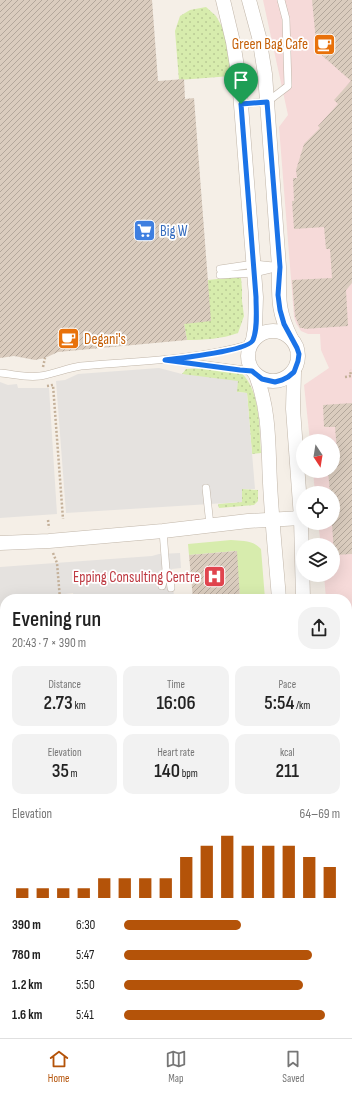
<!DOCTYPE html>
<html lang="en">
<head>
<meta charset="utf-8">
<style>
	body { margin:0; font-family:"Sofia Sans Condensed",sans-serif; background:#f2f2f2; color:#222; height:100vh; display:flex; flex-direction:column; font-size:15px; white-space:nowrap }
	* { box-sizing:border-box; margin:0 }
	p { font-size:13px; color:#767676 }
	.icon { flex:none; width:22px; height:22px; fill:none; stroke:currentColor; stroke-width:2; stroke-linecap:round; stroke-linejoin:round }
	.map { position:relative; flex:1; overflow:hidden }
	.sheet { position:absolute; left:0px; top:594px; width:352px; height:444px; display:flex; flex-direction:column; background:#fff; border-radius:16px 16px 0 0; box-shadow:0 4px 16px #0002 }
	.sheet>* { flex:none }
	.needle { width:26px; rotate:168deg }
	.buttons { position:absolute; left:296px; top:434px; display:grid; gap:8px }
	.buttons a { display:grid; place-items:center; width:44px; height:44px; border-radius:50%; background:#fff; box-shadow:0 4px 16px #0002; font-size:20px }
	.pin { position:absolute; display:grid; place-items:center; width:34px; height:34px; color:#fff; margin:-41px -17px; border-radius:50% 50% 50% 0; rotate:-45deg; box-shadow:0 0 4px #0007 }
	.pin .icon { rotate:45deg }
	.round { display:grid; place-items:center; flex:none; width:42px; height:42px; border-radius:16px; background:#f2f2f2 }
	.headline { display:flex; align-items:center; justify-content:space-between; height:68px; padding:0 12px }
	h1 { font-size:22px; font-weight:600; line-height:30px }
	.metrics { display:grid; grid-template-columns:repeat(3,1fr); gap:6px; height:68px; padding:4px 12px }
	.metrics div { display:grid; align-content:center; border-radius:10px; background:#f2f2f2; text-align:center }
	.metrics b { font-size:20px; font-weight:600 }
	.metrics small { font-size:11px; font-weight:400 }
	.metrics p { font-size:11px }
	.chart { height:112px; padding:8px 12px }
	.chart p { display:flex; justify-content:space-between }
	.chart svg { width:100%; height:72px; margin-top:4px; stroke:#b45309; stroke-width:6 }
	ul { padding:0 12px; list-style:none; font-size:13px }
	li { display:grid; grid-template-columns:64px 48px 1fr; align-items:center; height:30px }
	li i { height:10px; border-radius:5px; background:#b45309 }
	.menu { display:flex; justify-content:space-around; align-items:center; height:56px; border-top:1px solid #e0e0e0; background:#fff; font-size:11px; color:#767676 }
	.menu a { display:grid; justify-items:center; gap:2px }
	.menu .active { color:#b45309 }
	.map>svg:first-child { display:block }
	.industrial { fill:url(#industrial-grid) }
	.medical { fill:#f6dad9 }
	.grass { fill:#d7ecad }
	.garden { fill:url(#garden-dots) }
	.parking { fill:#e5e2df }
	.building { fill:url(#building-hatch) }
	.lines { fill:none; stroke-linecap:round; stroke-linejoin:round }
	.lane-casing { stroke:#c1b6a9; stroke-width:8 }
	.street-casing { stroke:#c1b6a9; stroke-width:15 }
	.primary-casing { stroke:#edb15d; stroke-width:23 }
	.path { stroke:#c4b099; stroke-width:2.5; stroke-dasharray:2 2; stroke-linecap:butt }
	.lane { stroke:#fff; stroke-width:7 }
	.street { stroke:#fff; stroke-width:14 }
	.primary { stroke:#ffd595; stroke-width:22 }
	.route-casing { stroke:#fff; stroke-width:8 }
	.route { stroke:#1a73e8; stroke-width:5 }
	.labels { text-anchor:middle; stroke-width:3.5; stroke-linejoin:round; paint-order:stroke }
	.food-label { font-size:15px; fill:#c56008; stroke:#fff; text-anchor:end }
	.shop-label { font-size:15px; fill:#366cbe; stroke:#fff; text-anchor:start }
	.health-label { font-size:15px; fill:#be3a42; stroke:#fff; text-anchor:end }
</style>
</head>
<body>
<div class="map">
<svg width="352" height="1038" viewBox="0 0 352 1038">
	<defs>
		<pattern id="industrial-grid" width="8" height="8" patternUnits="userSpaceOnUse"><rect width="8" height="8" fill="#e7e1dc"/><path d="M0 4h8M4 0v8" fill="none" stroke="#c8c2bd"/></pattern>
		<pattern id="garden-dots" width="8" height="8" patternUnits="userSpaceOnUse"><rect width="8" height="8" fill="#d7ecad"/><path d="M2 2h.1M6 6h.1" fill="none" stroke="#bacb95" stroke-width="1.8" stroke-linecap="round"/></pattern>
		<pattern id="building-hatch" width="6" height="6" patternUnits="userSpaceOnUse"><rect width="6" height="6" fill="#daccbe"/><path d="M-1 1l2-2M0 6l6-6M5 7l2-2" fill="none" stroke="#b3a79b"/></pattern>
	</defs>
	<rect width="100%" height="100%" fill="#f5efe7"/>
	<!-- industrial -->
	<g class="industrial">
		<polygon points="347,749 352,749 352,1038 124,1038 123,1033 347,1033"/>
		<polygon points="0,775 5,775 5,1033 74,1033 61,1038 0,1038"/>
	</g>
	<!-- medical -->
	<polygon class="medical" points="263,0 352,0 352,673 347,674 347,599 326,599 324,575 333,575 333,545 321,545 318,523 333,523 333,493 315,493 313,471 333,471 333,441 310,441 304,385 329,368 321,350 320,334 308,334 301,331 296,323 294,317 279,127 288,115"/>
	<!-- grass -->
	<g class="grass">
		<path d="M 231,540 C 242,541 253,540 261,549 L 265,599 L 240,599 L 236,551 L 189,555 L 188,544 Z"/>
		<rect x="0" y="693" width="5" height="18"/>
		<rect x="347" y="749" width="5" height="196"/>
	</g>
	<!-- garden -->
	<g class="garden">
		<polygon points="206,7 216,16 225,32 231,76 179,80 175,31 180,16 190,10"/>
		<path d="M 236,277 L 241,278 L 242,289 L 242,301 L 244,316 L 238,333 C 221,339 205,340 187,340 L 184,324 L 208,280 Z"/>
		<path d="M 224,367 C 229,368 236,368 239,371 C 261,388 259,428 261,453 L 252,454 L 247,393 L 237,392 L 182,374 L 186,369 Z"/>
		<polygon points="242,489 258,490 258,501 254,505 219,508 218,504 242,502"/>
	</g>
	<!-- parking -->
	<g class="parking">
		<polygon points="159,368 182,374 238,381 237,392 247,393 255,489 242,489 242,502 66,513 56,381 65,380 78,374"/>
		<polygon points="0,382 8,385 17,384 18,388 49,388 57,514 0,518"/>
		<polygon points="180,553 181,568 172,569 174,599 74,599 73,593 57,595 57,599 5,599 5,693 0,693 0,567 152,556 159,554"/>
	</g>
	<!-- building -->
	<g class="building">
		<polygon points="0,0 152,0 158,81 184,79 185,99 194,98 211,321 184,324 187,340 58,352 45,358 35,360 14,356 0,358"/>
		<polygon points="312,0 352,0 352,283 346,290 348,326 304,329 304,328 300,328 295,316 292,280 332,278 330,249 326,249 324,227 294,229 292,201 294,201 293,178 297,178 296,170 304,144 320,128 318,126 338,104 334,100 351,81 317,51"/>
		<polygon points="352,403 352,554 334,555 332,523 333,523 333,493 330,493 328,471 333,471 333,451 337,451 335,427 324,427 323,405"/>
		<polygon points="237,551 240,599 193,599 189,555"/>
	</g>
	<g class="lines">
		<defs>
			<g id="lane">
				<polyline points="241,104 267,102 288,86 286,19 281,0"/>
				<polyline points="220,269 254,264 273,266"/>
				<polyline points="220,275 254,273 279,267"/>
				<polyline points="177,361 252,371"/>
				<path d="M 0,373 C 13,374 26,378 40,376 C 54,374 67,368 81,366 C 138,361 196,360 251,344"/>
				<polyline points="206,488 210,525"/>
				<polyline points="163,531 166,570 170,580 171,588"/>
				<polyline points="162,586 166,570"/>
				<polyline points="0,791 5,791"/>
				<polyline points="0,961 5,960"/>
			</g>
			<g id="street">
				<polyline points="223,0 233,42 239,79 256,297 255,328 253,340"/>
				<path d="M 249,0 L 259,37 L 265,74 L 279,267 C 279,297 277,310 291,338"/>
				<circle cx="273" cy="356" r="25"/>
				<polyline points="294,372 293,409 301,518 303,599"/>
				<path d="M 256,375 C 270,412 268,445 270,483 C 272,522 276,560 279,599"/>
				<polyline points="0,543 49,541 163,531 248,521 301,518"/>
			</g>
			<g id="primary">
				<polyline points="347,696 352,696"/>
				<polyline points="0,721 5,721"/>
				<polyline points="347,724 352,723"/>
				<polyline points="0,751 5,751"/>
			</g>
		</defs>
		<!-- lane casing -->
		<use href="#lane" class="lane-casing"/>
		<!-- street casing -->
		<use href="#street" class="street-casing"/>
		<!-- primary casing -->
		<use href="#primary" class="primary-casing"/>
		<!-- path -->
		<g class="path">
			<polyline points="43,367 45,358"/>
			<polyline points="345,377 351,376 350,370"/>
			<polyline points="47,386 53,385 63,519"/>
			<polyline points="48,520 49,528"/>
			<polyline points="53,553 57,563 60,599"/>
			<polyline points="347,672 352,672"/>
		</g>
		<!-- lane -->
		<use href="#lane" class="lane"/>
		<!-- street -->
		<use href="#street" class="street"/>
		<!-- primary -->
		<use href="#primary" class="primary"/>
	</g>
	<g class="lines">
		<defs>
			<path id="route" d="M 267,102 L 280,267 L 278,295 L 280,310 L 284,324 L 297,348 L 299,354 L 298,361 L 294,372 L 288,377 L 282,380 L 275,382 L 262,379 L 252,371 L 240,370 L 165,360 C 178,358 249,351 253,340 C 258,328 256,310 256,297 L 241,104 Z"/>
		</defs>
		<!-- route casing -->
		<use href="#route" class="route-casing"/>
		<!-- route -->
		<use href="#route" class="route"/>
	</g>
	<!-- icons -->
	<defs>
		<symbol id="cafe-square" viewBox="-11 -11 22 22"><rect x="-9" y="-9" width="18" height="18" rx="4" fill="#e8710a" stroke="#fff"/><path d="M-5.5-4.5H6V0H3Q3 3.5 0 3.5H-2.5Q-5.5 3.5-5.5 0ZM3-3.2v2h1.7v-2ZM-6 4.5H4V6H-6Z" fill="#fff"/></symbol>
		<symbol id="supermarket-square" viewBox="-11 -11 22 22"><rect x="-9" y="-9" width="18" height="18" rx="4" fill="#3f7fe0" stroke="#fff"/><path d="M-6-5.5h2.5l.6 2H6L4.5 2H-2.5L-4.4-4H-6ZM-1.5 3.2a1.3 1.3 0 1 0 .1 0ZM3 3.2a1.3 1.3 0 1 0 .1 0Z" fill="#fff"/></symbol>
		<symbol id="hospital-square" viewBox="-11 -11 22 22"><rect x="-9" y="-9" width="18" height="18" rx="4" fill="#e0444e" stroke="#fff"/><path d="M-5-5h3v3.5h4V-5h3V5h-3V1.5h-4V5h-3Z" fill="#fff"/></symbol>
	</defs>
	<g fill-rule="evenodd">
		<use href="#cafe-square" x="312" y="32" width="25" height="25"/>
		<use href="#supermarket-square" x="132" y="218" width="25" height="25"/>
		<use href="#cafe-square" x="56" y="326" width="25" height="25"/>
		<use href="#hospital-square" x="202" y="564" width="25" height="25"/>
	</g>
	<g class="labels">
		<!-- food labels -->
		<g class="food-label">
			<text x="308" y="49">Green Bag Cafe</text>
			<text x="84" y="344" text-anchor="start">Degani's</text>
		</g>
		<!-- shop labels -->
		<g class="shop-label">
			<text x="160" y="236">Big W</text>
		</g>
		<!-- health labels -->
		<g class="health-label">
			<text x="200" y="582">Epping Consulting Centre</text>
		</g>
	</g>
</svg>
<div class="buttons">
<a><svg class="needle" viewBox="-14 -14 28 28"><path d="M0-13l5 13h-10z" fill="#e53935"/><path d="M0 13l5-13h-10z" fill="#767676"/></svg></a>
<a><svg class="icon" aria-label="locate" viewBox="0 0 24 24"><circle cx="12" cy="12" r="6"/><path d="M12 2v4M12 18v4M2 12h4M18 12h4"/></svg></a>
<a><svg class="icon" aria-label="layers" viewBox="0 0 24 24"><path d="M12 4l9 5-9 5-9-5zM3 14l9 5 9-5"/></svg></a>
</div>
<div class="pin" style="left:241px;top:104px;background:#1e9e55"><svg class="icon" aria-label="arrive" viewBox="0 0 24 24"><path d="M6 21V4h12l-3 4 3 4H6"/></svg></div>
<section class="sheet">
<div class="headline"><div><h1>Evening run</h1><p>20:43 · 7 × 390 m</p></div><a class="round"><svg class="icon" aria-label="share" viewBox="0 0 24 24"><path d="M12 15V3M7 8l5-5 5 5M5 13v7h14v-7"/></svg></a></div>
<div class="metrics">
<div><p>Distance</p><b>2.73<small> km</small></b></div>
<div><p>Time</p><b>16:06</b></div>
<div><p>Pace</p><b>5:54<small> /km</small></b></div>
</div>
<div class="metrics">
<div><p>Elevation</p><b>35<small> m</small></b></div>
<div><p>Heart rate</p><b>140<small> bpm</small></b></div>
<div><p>kcal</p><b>211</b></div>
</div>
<div class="chart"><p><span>Elevation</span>64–69 m</p>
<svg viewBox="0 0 160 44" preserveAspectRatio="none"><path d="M5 44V38M15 44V38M25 44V38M35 44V38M45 44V32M55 44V32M65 44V32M75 44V32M85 44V19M95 44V12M105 44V6M115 44V12M125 44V12M135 44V12M145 44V19M155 44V25"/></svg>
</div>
<ul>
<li><b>390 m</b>6:30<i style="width:54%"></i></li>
<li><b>780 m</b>5:47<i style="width:87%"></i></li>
<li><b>1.2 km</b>5:50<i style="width:83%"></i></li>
<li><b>1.6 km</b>5:41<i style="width:93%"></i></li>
</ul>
</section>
</div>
<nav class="menu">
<a class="active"><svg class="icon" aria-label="home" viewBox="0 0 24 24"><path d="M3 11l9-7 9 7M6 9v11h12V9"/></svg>Home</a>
<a><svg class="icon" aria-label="map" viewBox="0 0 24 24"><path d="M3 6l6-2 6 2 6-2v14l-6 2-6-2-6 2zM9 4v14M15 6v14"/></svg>Map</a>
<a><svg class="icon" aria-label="saved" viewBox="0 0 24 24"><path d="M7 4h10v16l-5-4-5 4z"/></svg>Saved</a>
</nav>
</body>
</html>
